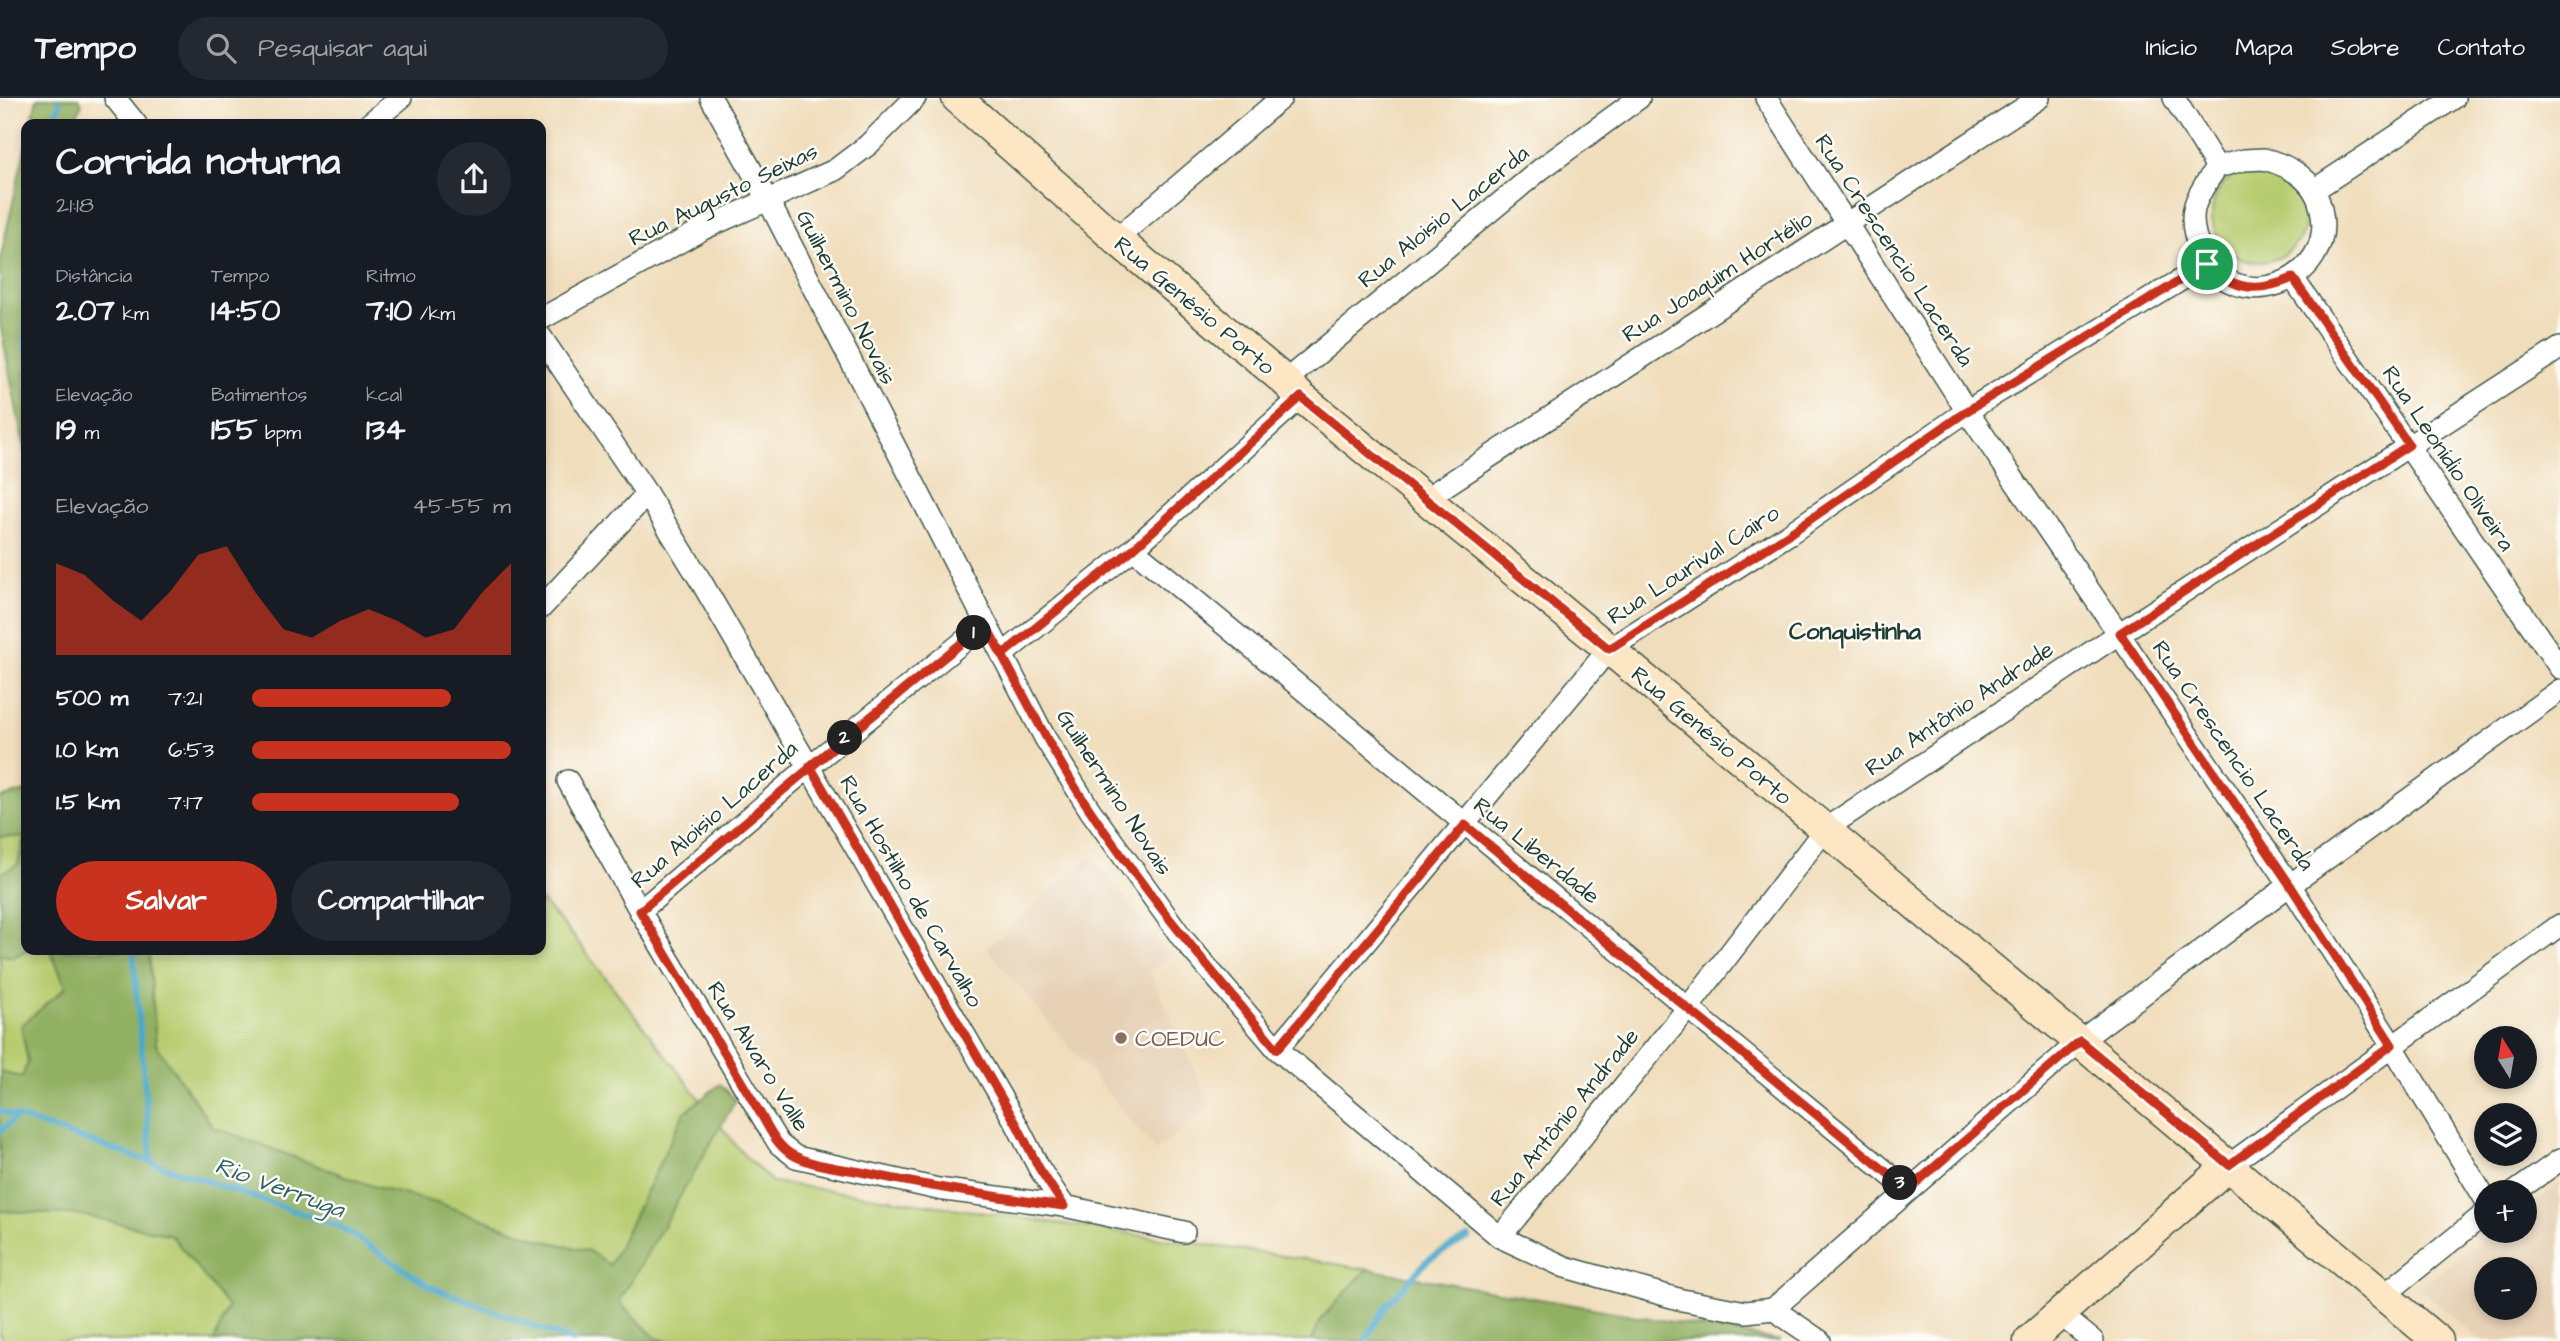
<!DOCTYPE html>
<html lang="pt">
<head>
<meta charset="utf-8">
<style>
	body { margin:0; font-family:"Architects Daughter",sans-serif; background:#242831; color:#f1f3f6; height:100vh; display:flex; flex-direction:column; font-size:26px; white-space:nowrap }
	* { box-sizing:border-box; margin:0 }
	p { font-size:23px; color:#9ea1a6 }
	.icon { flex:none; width:38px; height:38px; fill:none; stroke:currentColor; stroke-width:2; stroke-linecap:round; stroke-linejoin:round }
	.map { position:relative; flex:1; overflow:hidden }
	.sheet { position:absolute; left:21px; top:21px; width:525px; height:836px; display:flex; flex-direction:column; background:#171b24; border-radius:14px; box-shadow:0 4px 10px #0003 }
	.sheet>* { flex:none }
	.needle { width:46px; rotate:349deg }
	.fabs { position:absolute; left:2474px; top:928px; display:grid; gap:14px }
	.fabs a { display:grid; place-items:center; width:63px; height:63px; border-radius:50%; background:#171b24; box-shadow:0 4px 10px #0003; font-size:35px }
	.pin { position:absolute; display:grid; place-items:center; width:60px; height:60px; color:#fff; margin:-30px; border:4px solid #fff; border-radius:50%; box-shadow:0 2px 7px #0007 }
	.km { position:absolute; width:35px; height:35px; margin:-18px; border-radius:50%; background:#222; color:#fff; font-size:19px; line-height:35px; text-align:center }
	.round { display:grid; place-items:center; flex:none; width:74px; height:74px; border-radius:37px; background:#242831 }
	.summary { display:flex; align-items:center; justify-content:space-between; height:119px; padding:0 35px }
	h1 { font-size:38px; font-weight:700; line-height:52px }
	.figures { display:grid; grid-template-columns:repeat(3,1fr); gap:10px; height:119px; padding:7px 35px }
	.figures div { display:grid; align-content:center }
	.figures b { font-size:30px; font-weight:700 }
	.figures small { font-size:19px; font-weight:400 }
	.figures p { font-size:19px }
	.chart { height:196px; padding:14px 35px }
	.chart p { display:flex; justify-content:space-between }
	.chart svg { width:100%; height:126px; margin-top:7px; fill:#c8321e; opacity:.7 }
	.primary-button { display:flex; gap:14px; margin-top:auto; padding:14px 35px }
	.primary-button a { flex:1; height:80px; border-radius:42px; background:#c8321e; color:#fff; font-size:28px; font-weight:700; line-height:80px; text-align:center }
	.primary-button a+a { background:#242831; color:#f1f3f6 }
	ul { padding:0 35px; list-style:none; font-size:23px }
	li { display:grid; grid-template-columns:112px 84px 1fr; align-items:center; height:52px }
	li i { height:18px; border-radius:9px; background:#c8321e }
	header { display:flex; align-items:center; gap:42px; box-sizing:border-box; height:98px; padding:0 35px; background:#171b24; border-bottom:2px solid #363941 }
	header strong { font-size:33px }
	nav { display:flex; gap:38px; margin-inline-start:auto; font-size:24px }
	.search { width:490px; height:63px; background:#242831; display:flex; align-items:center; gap:18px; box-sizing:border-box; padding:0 24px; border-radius:38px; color:#9ea1a6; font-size:26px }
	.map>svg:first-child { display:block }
	.built { fill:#e6d1b6; fill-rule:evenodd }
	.green { fill:#b7cc70; stroke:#6b8452; stroke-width:2 }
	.forest { fill:#91b062; stroke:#58764b; stroke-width:2 }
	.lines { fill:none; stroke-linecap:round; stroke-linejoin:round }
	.stream { stroke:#49a7c8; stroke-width:6 }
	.street-casing { stroke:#3e5548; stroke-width:24 }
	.secondary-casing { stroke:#3e5548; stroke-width:33 }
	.street { stroke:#fff; stroke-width:21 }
	.secondary { stroke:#fce6c4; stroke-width:30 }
	.route-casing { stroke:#fff; stroke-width:14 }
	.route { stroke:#c8321e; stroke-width:9 }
	.education-dot { fill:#8d6e63; stroke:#fdfcf7; stroke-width:2.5 }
	.labels { text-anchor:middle; stroke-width:5; stroke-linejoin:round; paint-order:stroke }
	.street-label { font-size:23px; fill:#1f3d34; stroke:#fdfcf7 }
	.education-label { font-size:23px; fill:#785e54; stroke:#fdfcf7; text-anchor:start }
	.neighbourhood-label { font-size:24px; font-weight:bold; fill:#1f3d34; stroke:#fdfcf7 }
	.water-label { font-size:24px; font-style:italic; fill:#2e6268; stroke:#fdfcf7 }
</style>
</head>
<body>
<header>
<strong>Tempo</strong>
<div class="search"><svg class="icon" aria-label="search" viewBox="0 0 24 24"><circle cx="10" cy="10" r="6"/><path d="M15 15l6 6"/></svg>Pesquisar aqui</div>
<nav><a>Início</a><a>Mapa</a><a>Sobre</a><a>Contato</a></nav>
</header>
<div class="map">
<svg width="2560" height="1243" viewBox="0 0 2560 1243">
	<rect width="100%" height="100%" fill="#fdfcf7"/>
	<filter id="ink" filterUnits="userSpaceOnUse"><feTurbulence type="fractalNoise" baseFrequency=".0143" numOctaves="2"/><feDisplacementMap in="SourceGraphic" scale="14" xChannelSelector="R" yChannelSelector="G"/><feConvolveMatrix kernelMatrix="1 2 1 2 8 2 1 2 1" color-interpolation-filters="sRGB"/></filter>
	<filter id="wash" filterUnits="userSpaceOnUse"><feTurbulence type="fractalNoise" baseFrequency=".00686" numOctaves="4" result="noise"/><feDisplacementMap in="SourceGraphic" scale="28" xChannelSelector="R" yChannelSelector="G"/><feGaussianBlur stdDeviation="1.57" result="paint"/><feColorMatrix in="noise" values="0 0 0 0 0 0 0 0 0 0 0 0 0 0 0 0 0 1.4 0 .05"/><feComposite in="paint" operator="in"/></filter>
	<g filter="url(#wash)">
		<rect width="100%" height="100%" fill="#f0ddbb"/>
		<!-- built -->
		<g class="built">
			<polygon points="1091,758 1171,858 1149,873 1211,1007 1156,1053 987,850"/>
			<path d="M 2560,1085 L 2560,1243 L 2481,1243 L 2419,1189 L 2496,1132 L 2525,1132 L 2525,1111 ZM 2487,1171 L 2525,1171 L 2525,1209 L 2487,1209 Z"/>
		</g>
		<!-- green -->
		<g class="green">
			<circle cx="2259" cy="117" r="47"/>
			<polygon points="26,693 26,852 541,852 541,802 574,839 742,1055 772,1084 1318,1163 1781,1243 0,1243 0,700"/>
		</g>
		<!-- forest -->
		<g class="forest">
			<polygon points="37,0 79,0 82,6 73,26 31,26"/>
			<polygon points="26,46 26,360 0,225 0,162"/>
			<polygon points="26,693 27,852 14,859 0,857 0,776 18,766 24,739 0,739 0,700"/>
			<polygon points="50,852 149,852 156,947 213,1029 372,1088 441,1106 541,1142 589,1153 610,1167 684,1015 720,986 736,1002 619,1204 656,1240 669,1243 214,1243 228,1209 171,1137 82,1117 0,1113 0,974 22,979 28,964 21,928 66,889"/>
			<polygon points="1367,1171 1781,1243 1312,1243 1320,1222"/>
		</g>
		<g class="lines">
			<!-- stream -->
			<g class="stream">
				<polyline points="53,26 60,4"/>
				<polyline points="26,231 26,251"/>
				<polyline points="133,852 151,1063"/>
				<polyline points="0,1013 339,1128 431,1189 573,1243"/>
				<polyline points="0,1033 17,1019"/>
				<polyline points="1365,1243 1387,1206 1429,1161 1469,1139"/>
			</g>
		</g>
	</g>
	<g filter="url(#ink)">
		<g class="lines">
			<defs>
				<g id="street">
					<polyline points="115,0 136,26"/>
					<polyline points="711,0 768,102 1045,640 1090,712 1183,841 1277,951 1500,1139 1565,1169 1682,1202 1746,1214 1773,1211 1820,1243"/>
					<polyline points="1766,0 1967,313 2290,787 2392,947 2487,1104"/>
					<polyline points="2174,0 2217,69"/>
					<polyline points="369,26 401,0"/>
					<path d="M 2264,61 C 2291,68 2315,82 2321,111 C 2338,185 2232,222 2201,153 C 2195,140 2191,126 2194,111 C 2197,96 2209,81 2217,69 L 2244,62 Z"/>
					<polyline points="2314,92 2454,0"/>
					<polyline points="1116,141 1281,0"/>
					<polyline points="2293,180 2560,570"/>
					<polyline points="541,221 703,131 835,72 868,47 915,0"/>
					<polyline points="541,239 647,396 702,485 1017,1027 1039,1070 1064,1108"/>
					<polyline points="1285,283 1541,71 1639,0"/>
					<polyline points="1425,401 2039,0"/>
					<polyline points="1133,451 1908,1092"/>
					<polyline points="541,510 647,396"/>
					<polyline points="1002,557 1133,451 1301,299"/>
					<polyline points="568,683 640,813 763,1020 779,1046 796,1059 938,1091 1064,1108 1184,1134"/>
					<polyline points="640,813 810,668 985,526"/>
					<polyline points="1277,951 1609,551 1789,436 1967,313 2207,166"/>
					<polyline points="2229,1067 2560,827"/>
					<polyline points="2515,1094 2560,1062"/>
					<polyline points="1500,1139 1688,910 1825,731 2120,535 2560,250"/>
					<polyline points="2383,1198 2487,1114"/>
					<polyline points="1773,1211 2080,943 2290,787 2560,592"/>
					<polyline points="2060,1216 2093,1243"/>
				</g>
				<g id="secondary">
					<polyline points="957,0 1116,141 1285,283 1301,299 1609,551 2438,1243"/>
					<polyline points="2029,1243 2229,1067"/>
				</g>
			</defs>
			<!-- street casing -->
			<use href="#street" class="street-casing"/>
			<!-- secondary casing -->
			<use href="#secondary" class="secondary-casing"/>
			<!-- street -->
			<use href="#street" class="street"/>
			<!-- secondary -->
			<use href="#secondary" class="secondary"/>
		</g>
	</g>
	<g class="lines" filter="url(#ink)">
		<defs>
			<path id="route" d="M 2207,166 L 1967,313 L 1789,436 L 1609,551 L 1301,299 L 1133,451 L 1002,557 L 985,526 L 810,668 L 1017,1027 L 1039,1070 L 1064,1108 C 996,1099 929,1089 861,1074 C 840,1070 813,1068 793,1057 C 779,1050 771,1034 763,1020 L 640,813 C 754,716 869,620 985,526 C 1020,588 1050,653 1090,712 C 1146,796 1212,874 1277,951 L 1465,727 L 1908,1092 L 2080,943 L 2229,1067 L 2392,947 L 2290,787 L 2120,535 L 2409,347 L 2293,180 C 2257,195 2235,193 2207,166"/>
		</defs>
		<!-- route casing -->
		<use href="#route" class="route-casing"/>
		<!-- route -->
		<use href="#route" class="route"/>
	</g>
	<!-- markers -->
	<circle class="education-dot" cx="1121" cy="940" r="7"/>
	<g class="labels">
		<!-- street labels -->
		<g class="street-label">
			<text transform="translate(723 96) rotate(-26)" y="8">Rua Augusto Seixas</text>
			<text transform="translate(1443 118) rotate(-39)" y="8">Rua Aloisio Lacerda</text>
			<text transform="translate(1895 152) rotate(57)" y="8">Rua Crescencio Lacerda</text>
			<text transform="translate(1717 178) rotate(-33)" y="8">Rua Joaquim Hortélio</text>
			<text transform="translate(847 199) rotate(63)" y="8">Guilhermino Novais</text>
			<text transform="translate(1195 207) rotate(40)" y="8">Rua Genésio Porto</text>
			<text transform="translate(2449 360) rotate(56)" y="8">Rua Leonídio Oliveira</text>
			<text transform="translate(1693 466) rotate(-33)" y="8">Rua Lourival Cairo</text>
			<text transform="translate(1959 610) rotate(-34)" y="8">Rua Antônio Andrade</text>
			<text transform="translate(1712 637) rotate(40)" y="8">Rua Genésio Porto</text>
			<text transform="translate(2234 657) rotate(56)" y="8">Rua Crescencio Lacerda</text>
			<text transform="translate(1115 694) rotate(57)" y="8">Guilhermino Novais</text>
			<text transform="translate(714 716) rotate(-41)" y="8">Rua Aloisio Lacerda</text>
			<text transform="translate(1537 752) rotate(39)" y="8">Rua Liberdade</text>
			<text transform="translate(912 793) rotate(60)" y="8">Rua Hostilho de Carvalho</text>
			<text transform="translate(759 958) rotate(58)" y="8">Rua Alvaro Valle</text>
			<text transform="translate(1564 1019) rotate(-51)" y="8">Rua Antônio Andrade</text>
		</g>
		<!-- education labels -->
		<g class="education-label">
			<text x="1135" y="948">COEDUC</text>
		</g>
		<!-- neighbourhood labels -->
		<g class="neighbourhood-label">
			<text x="1855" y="541">Conquistinha</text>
		</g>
		<!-- water labels -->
		<g class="water-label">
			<text transform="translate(280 1089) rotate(20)" y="8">Rio Verruga</text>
		</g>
	</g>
</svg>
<div class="fabs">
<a><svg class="needle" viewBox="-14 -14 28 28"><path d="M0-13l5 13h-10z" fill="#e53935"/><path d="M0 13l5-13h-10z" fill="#9ea1a6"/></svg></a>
<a><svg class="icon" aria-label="layers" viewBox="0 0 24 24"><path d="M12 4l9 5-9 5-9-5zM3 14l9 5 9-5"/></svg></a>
<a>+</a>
<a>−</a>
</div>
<div class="pin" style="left:2207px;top:166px;background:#1e9e55"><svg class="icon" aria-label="arrive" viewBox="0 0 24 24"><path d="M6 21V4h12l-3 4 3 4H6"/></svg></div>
<b class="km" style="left:974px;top:535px">1</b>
<b class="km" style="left:845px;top:640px">2</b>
<b class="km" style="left:1900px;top:1085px">3</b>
<section class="sheet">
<div class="summary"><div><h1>Corrida noturna</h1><p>21:18</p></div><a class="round"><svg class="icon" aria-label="share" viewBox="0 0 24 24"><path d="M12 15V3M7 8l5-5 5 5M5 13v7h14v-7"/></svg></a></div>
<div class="figures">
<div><p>Distância</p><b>2.07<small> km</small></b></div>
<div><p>Tempo</p><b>14:50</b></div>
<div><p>Ritmo</p><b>7:10<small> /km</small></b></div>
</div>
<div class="figures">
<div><p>Elevação</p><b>19<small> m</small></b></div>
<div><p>Batimentos</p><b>155<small> bpm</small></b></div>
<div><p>kcal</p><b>134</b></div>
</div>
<div class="chart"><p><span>Elevação</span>45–55 m</p>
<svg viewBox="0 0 160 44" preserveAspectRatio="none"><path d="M0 44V12L10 16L20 25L30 32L40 22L50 9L60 6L70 22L80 35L90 38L100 32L110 28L120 32L130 38L140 35L150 22L160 12V44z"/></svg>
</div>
<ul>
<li><b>500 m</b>7:21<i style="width:77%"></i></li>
<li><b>1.0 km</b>6:53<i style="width:100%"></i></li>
<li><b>1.5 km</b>7:17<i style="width:80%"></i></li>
</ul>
<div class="primary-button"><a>Salvar</a><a>Compartilhar</a></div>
</section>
</div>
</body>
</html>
